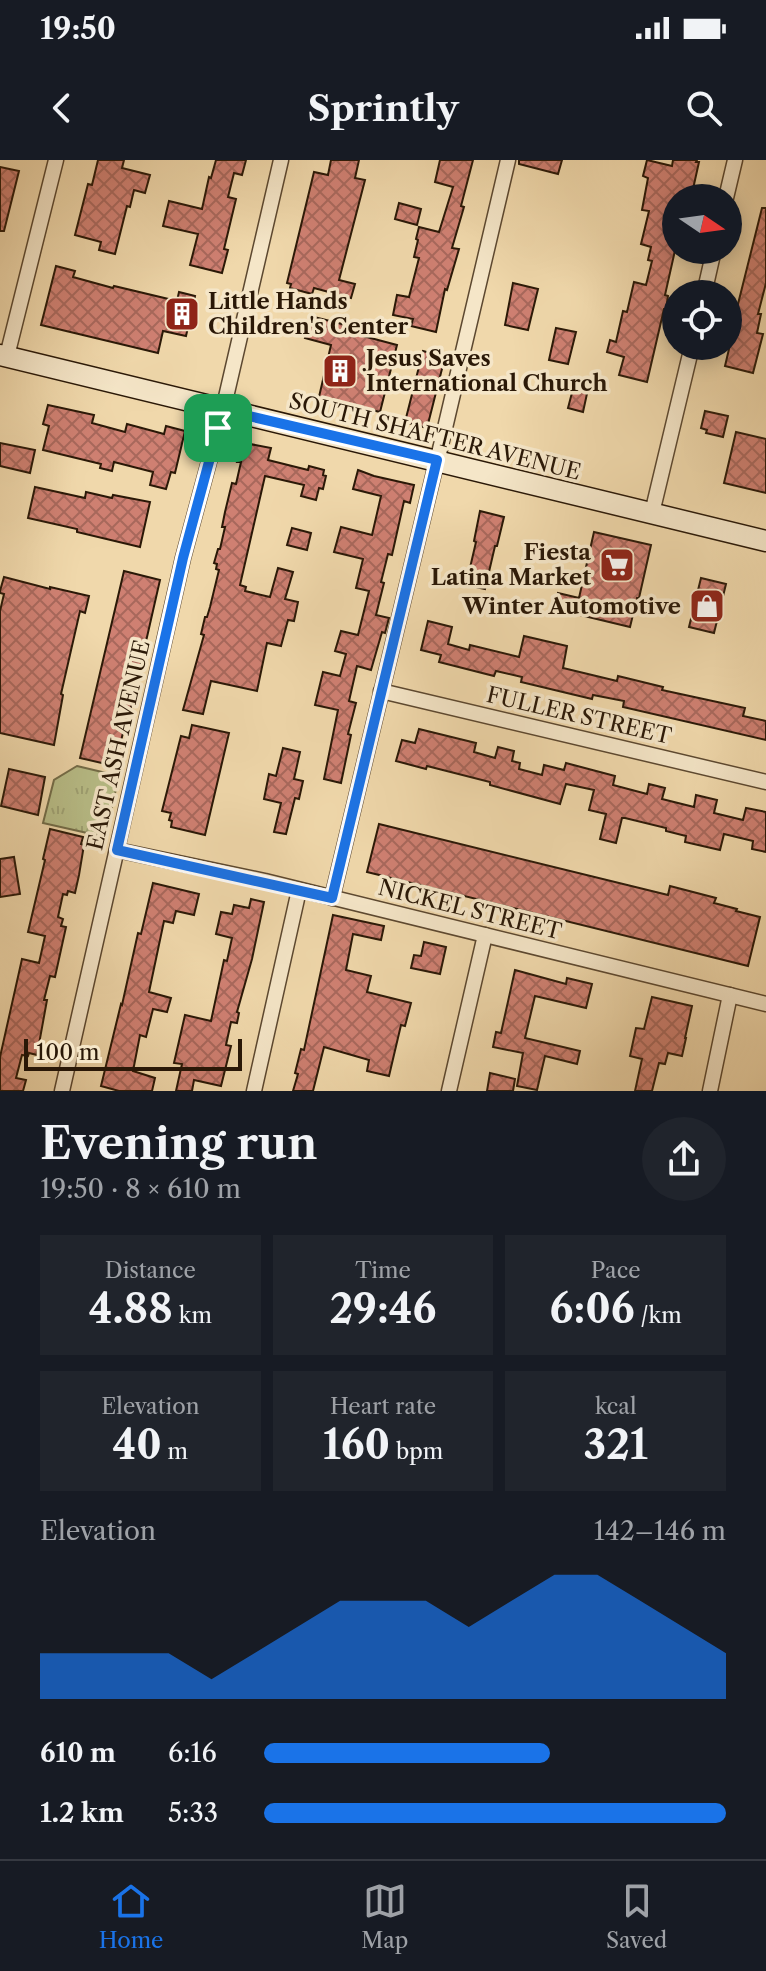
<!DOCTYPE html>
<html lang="en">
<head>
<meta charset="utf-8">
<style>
	body { margin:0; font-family:"Libre Caslon Text",serif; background:#20242c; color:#f1f3f6; height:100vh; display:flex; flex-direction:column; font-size:30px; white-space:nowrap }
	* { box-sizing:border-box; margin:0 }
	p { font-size:26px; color:#9ea1a6 }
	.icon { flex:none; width:44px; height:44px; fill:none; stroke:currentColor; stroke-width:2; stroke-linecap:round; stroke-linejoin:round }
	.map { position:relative; height:931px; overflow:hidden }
	.side { display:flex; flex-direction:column; background:#171b24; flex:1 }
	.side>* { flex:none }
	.needle { width:52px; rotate:103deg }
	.controls { position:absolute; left:662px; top:24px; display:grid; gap:16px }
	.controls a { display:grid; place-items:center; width:80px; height:80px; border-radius:50%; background:#171b24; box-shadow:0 4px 20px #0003; font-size:40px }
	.scale { position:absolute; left:24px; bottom:20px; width:218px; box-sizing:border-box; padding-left:8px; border:4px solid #2a1807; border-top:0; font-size:22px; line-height:28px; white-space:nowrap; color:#2a1807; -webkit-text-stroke:6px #f5e6c8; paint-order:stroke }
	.pin { position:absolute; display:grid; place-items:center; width:68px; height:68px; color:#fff; margin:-34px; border-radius:16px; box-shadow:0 4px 12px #0006 }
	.round { display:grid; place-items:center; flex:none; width:84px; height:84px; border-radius:42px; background:#20242c }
	.headline { display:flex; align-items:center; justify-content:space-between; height:136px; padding:0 40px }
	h1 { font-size:44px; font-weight:700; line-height:60px }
	.figures { display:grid; grid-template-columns:repeat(3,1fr); gap:12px; height:136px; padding:8px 40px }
	.figures div { display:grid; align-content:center; border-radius:0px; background:#20242c; text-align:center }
	.figures b { font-size:40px; font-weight:700 }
	.figures small { font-size:22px; font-weight:400 }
	.figures p { font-size:22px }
	.chart { height:224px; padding:16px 40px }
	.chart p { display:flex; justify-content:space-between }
	.chart svg { width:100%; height:144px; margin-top:8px; fill:#1a73e8; opacity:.7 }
	ul { padding:0 40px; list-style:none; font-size:26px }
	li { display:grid; grid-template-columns:128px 96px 1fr; align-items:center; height:60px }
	li i { height:20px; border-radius:10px; background:#1a73e8 }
	.status { display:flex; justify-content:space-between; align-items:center; height:56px; padding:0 40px; background:#171b24; direction:ltr }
	.status svg { height:22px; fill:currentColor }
	header { display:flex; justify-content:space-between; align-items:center; height:104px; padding:0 40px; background:#171b24; font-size:36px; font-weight:700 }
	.tabs { display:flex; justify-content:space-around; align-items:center; height:112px; border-top:2px solid #363941; background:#171b24; font-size:22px; color:#9ea1a6 }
	.tabs a { display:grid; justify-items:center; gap:4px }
	.tabs .current { color:#1a73e8 }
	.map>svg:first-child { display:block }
	.grass { fill:url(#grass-tufts); stroke:#726c48; stroke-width:2 }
	.building { fill:url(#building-cross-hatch); stroke:#2a1807; stroke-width:2 }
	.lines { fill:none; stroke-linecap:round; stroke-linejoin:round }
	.minor-casing { stroke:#5c4830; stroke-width:17 }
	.secondary-casing { stroke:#2a1807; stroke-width:23 }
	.minor { stroke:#f5e6c8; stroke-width:14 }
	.secondary { stroke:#f5e6c8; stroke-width:20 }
	.route-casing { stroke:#fff; stroke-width:16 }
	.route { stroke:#1a73e8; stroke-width:10 }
	.labels { text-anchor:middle; stroke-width:7; stroke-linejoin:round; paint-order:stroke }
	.poi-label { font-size:22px; font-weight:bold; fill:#2a1807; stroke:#f5e6c8; text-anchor:start }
	.street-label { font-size:22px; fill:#2a1807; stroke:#f5e6c8 }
</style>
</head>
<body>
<div class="status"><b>19:50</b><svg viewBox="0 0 49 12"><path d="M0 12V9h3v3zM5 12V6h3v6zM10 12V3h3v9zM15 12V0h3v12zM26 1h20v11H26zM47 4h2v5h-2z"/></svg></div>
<header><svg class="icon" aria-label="back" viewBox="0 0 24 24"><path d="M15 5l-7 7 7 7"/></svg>Sprintly<svg class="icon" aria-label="search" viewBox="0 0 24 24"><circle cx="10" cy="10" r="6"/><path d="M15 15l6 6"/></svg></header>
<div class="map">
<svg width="766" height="931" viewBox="0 0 766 931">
	<defs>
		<pattern id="grass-tufts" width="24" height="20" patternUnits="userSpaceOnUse" patternTransform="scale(2)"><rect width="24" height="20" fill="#b9bf89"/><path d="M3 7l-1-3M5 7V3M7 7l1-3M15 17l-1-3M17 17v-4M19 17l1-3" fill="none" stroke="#9fa375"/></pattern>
		<pattern id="building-cross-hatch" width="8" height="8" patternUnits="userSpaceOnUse" patternTransform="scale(2)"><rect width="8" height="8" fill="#cf8072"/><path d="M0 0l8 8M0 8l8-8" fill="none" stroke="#a8685c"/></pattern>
	</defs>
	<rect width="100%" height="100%" fill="#f0d8ab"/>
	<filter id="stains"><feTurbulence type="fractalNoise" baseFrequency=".0025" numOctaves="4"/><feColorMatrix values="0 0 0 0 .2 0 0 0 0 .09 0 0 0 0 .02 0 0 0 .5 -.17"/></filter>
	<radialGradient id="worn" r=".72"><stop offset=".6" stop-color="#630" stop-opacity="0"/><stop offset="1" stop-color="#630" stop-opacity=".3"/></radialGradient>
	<!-- grass -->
	<polygon class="grass" points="77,606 119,616 105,677 43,663 54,620"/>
	<!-- building -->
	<g class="building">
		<polygon points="98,0 124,0 122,8 150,15 145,33 134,30 130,47 127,46 115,94 99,90 101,82 75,75 88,24 92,25"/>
		<polygon points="216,0 246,0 242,15 234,13 228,37 236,39 224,89 228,90 222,113 190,105 198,74 163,66 169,41 202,49 209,17 211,18"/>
		<polygon points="331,0 359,0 355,18 365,20 339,120 355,124 351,138 314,128 312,134 290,128 291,124 287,123 314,12 328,15"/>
		<polygon points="440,0 473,0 461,46 464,47 452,88 459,89 447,130 445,129 436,172 411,166 413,159 393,155 397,135 409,137 419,98 414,97 418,80 416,79 419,67 439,72 453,27 435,22"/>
		<polygon points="519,0 562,0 558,14 519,4"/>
		<polygon points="647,0 672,6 673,0 697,0 696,2 699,2 691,38 676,38 676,86 665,135 668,136 666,149 664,149 647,222 619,215 624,197 607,192 610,180 616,182 623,151 627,152 634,122 646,125 652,101 648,100 651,87 641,84 649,51 642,50 648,18 643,16"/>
		<polygon points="0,7 19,11 4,71 0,71"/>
		<polygon points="399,43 421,49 417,65 395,59"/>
		<polygon points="762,48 766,48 766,123 758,154 761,154 757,173 763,174 753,213 725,206 729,189 727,188"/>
		<polygon points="56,106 75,111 73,117 113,128 114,126 177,141 179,132 195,136 186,176 163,171 158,193 41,165"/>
		<polygon points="513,123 538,129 528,170 505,165"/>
		<polygon points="310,156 350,166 348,172 397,185 380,252 319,237 331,185 305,178"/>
		<polygon points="556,168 576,172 568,204 549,200"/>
		<polygon points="423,191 445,197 427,268 405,262"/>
		<polygon points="574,225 588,229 583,252 568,248"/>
		<polygon points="48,245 94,255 92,263 125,272 127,264 164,274 166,266 185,271 175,313 171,312 166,329 150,325 153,312 114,302 112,311 100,308 101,304 43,290 49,266 43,264"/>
		<polygon points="705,251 728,256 723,277 706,273 707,270 701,268"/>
		<polygon points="736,272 766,279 766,333 724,323"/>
		<polygon points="0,283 35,290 30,313 0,306"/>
		<polygon points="245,283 271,288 268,300 308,310 309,306 324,310 323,315 326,316 323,329 319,328 316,340 301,336 304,325 265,316 240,425 246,427 245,431 270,437 278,408 293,412 285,439 298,442 294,461 288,460 281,486 267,483 257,531 211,521 203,554 183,550 204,475 201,474 205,457 207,457 210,447 219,410 216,409 217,404 214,403 218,389 220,389 225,367 222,367 225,352 232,323 236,324 241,302 237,302 241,287 244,288"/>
		<polygon points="358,310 374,316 414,325 410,343 404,341 392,395 388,394 381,422 384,423 376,455 389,458 385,473 382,472 371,510 357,506 349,541 356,543 348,574 351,575 341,623 324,619 338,550 315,545 323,512 340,516 346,494 335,491 341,471 358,475 369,431 356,428 363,399 334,392 341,367 372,375 381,336 353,329"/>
		<polygon points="35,327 85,338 86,332 112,338 113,335 150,342 140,387 77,372 77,369 28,358"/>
		<polygon points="480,351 504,357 497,386 495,386 485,429 466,425 476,382 474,381"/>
		<polygon points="292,368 311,373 307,390 287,385"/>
		<polygon points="594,372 651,385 639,438 637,438 630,467 555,449 558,433 579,438"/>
		<polygon points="124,411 160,420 129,556 127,556 115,606 80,598"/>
		<polygon points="4,417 50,429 50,427 89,436 85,453 80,451 61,534 63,535 54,585 0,573 0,451 4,434 0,433 0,431"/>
		<polygon points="701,418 726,424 714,473 689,467"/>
		<polygon points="428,461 452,467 448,484 469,490 470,485 519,497 524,476 567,486 563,508 617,521 618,516 663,527 662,530 745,548 743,556 766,561 766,580 623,547 624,541 593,535 592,539 521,522 522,517 496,511 494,516 439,502 441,495 421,490"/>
		<polygon points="192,565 229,573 205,675 171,667 172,661 169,660 171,653 162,651 181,576 189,578"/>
		<polygon points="419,569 476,583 474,592 495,598 498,587 514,591 512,601 520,603 519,609 542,615 544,605 564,610 566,603 615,616 613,625 647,634 649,624 665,628 662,639 694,647 696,635 717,640 714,653 743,660 746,648 766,652 766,692 752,689 753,681 724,674 720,690 685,682 686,676 666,671 666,668 625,658 622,658 616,683 600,679 606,654 589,650 594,630 566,624 560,644 490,625 490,622 427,606 426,609 396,601 402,580 415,583"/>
		<polygon points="283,588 300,592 294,619 303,621 299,639 295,638 286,674 274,672 281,643 264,639 269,614 276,616"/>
		<polygon points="9,609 45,617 38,655 1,646"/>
		<polygon points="379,664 668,735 670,726 716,738 714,743 737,749 736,751 760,757 748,806 367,712"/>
		<polygon points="50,669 83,677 81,684 84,685 79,715 75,733 68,731 67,735 63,734 58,757 63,759 61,766 66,767 55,817 50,816 44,840 47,840 37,895 29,893 28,896 22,895 16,918 26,920 23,931 0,931 0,897 22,799 39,803 45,776 28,772 45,700 43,699"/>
		<polygon points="14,697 20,734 0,737 0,699"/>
		<polygon points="153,723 199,734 194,755 176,751 173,763 164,761 149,832 171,838 167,852 153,849 146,877 140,875 133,911 155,918 152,931 119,931 101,926 121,844 122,845 138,773 141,774"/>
		<polygon points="251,739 264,742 252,799 237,852 239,853 237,863 231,862 226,885 231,886 221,926 194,920 192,931 176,931 182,904 174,903 185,855 211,861 224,800 227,801 232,778 216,774 221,752 232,754 234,745 249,748"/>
		<polygon points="333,755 384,766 381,780 353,774 346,810 371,816 367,832 411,843 405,866 401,865 389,916 367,911 369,900 324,887 313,931 293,931 298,914 295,913 301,889 304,890"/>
		<polygon points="424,782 446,787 440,814 411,808 414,795 421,796"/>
		<polygon points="515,810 566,824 567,818 592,824 586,848 535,836 525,878 580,891 577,904 545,896 537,930 517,926 523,893 493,887 496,872 501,873"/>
		<polygon points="652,837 692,846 685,878 686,878 682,896 668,893 665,904 659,903 652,931 635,931 642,899 630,896 636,868 644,869"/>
		<polygon points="490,913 515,919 513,931 487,931"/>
	</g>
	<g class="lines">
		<defs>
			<g id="minor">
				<polyline points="726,38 735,0"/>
				<polyline points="704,134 714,90"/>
				<polyline points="7,196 56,0"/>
				<polyline points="437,302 508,0"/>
				<polyline points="652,353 692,186"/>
				<polyline points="381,531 766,622"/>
				<polyline points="117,690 265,721 766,844"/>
				<polyline points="332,738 437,300"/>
				<polyline points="62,931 183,398 223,250 281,0"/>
				<polyline points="254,931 299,730"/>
				<polyline points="449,931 485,775"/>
				<polyline points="710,931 730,835"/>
			</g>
			<polyline id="secondary" points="0,195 766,381"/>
		</defs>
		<!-- minor casing -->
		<use href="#minor" class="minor-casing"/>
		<!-- secondary casing -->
		<use href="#secondary" class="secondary-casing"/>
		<!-- minor -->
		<use href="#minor" class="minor"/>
		<!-- secondary -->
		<use href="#secondary" class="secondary"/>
	</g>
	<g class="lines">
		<defs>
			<polygon id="route" points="223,250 437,300 332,738 117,690 183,398"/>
		</defs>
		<!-- route casing -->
		<use href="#route" class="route-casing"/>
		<!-- route -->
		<use href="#route" class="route"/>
	</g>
	<!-- icons -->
	<defs>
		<symbol id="building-square" viewBox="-11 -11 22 22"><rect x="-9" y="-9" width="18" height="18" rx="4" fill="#8f2418" stroke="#f5e6c8"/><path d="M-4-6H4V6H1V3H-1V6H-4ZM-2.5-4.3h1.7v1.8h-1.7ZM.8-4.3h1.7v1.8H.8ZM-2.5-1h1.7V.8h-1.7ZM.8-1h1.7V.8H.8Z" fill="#fff"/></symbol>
		<symbol id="supermarket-square" viewBox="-11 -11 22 22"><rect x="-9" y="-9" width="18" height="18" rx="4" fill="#8f2418" stroke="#f5e6c8"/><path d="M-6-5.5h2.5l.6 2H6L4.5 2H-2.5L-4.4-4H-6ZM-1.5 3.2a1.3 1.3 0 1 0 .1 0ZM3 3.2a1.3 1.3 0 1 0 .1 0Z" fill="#fff"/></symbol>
		<symbol id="shop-square" viewBox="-11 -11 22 22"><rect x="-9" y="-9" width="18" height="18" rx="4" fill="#8f2418" stroke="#f5e6c8"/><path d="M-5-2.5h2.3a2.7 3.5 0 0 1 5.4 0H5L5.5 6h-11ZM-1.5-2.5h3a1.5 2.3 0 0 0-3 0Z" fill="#fff"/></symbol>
	</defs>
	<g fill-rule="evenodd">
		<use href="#building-square" x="162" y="134" width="40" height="40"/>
		<use href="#building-square" x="320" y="191" width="40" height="40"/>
		<use href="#supermarket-square" x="597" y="385" width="40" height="40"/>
		<use href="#shop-square" x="687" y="426" width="40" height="40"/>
	</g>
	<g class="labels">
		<!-- poi labels -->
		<g class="poi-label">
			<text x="208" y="149">Little Hands<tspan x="208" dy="25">Children's Center</tspan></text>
			<text x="366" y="206">Jesus Saves<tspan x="366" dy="25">International Church</tspan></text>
			<text x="591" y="400" text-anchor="end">Fiesta<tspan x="591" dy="25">Latina Market</tspan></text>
			<text x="681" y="454" text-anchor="end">Winter Automotive</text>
		</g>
		<!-- street labels -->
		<g class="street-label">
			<text transform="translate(435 276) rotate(14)" y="8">SOUTH SHAFTER AVENUE</text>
			<text transform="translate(579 555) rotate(13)" y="8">FULLER STREET</text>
			<text transform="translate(118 585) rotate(-77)" y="8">EAST ASH AVENUE</text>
			<text transform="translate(470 749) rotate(14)" y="8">NICKEL STREET</text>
		</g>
	</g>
	<rect width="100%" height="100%" filter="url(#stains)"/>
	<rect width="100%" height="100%" fill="url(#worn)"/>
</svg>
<div class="controls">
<a><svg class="needle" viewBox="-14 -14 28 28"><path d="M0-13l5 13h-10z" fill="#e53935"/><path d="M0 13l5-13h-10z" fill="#9ea1a6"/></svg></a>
<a><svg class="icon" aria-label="locate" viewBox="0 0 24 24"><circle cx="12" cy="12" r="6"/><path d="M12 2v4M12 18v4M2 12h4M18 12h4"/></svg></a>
</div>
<div class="scale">100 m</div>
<div class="pin" style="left:218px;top:268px;background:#1e9e55"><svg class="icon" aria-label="arrive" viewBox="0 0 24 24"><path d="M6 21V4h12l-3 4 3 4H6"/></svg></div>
</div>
<section class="side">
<div class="headline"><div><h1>Evening run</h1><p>19:50 · 8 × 610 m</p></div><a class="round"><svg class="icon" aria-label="share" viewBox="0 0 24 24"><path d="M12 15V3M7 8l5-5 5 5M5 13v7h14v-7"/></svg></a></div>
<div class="figures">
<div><p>Distance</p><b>4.88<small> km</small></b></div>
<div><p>Time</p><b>29:46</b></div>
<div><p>Pace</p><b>6:06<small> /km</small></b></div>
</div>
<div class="figures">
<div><p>Elevation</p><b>40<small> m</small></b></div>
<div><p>Heart rate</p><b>160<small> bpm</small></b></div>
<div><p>kcal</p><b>321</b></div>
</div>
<div class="chart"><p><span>Elevation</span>142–146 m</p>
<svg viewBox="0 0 160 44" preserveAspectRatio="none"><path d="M0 44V30L10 30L20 30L30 30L40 38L50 30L60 22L70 14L80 14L90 14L100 22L110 14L120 6L130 6L140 14L150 22L160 30V44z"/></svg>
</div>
<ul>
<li><b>610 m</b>6:16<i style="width:62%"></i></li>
<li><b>1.2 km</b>5:33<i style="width:100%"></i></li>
</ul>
</section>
<nav class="tabs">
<a class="current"><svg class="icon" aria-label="home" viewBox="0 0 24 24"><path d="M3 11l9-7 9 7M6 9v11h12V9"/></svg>Home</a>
<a><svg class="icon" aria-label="map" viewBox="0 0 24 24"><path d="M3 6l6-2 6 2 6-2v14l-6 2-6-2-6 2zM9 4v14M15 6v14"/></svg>Map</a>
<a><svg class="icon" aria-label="saved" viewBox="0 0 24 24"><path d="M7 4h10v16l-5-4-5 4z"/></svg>Saved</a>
</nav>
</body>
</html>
